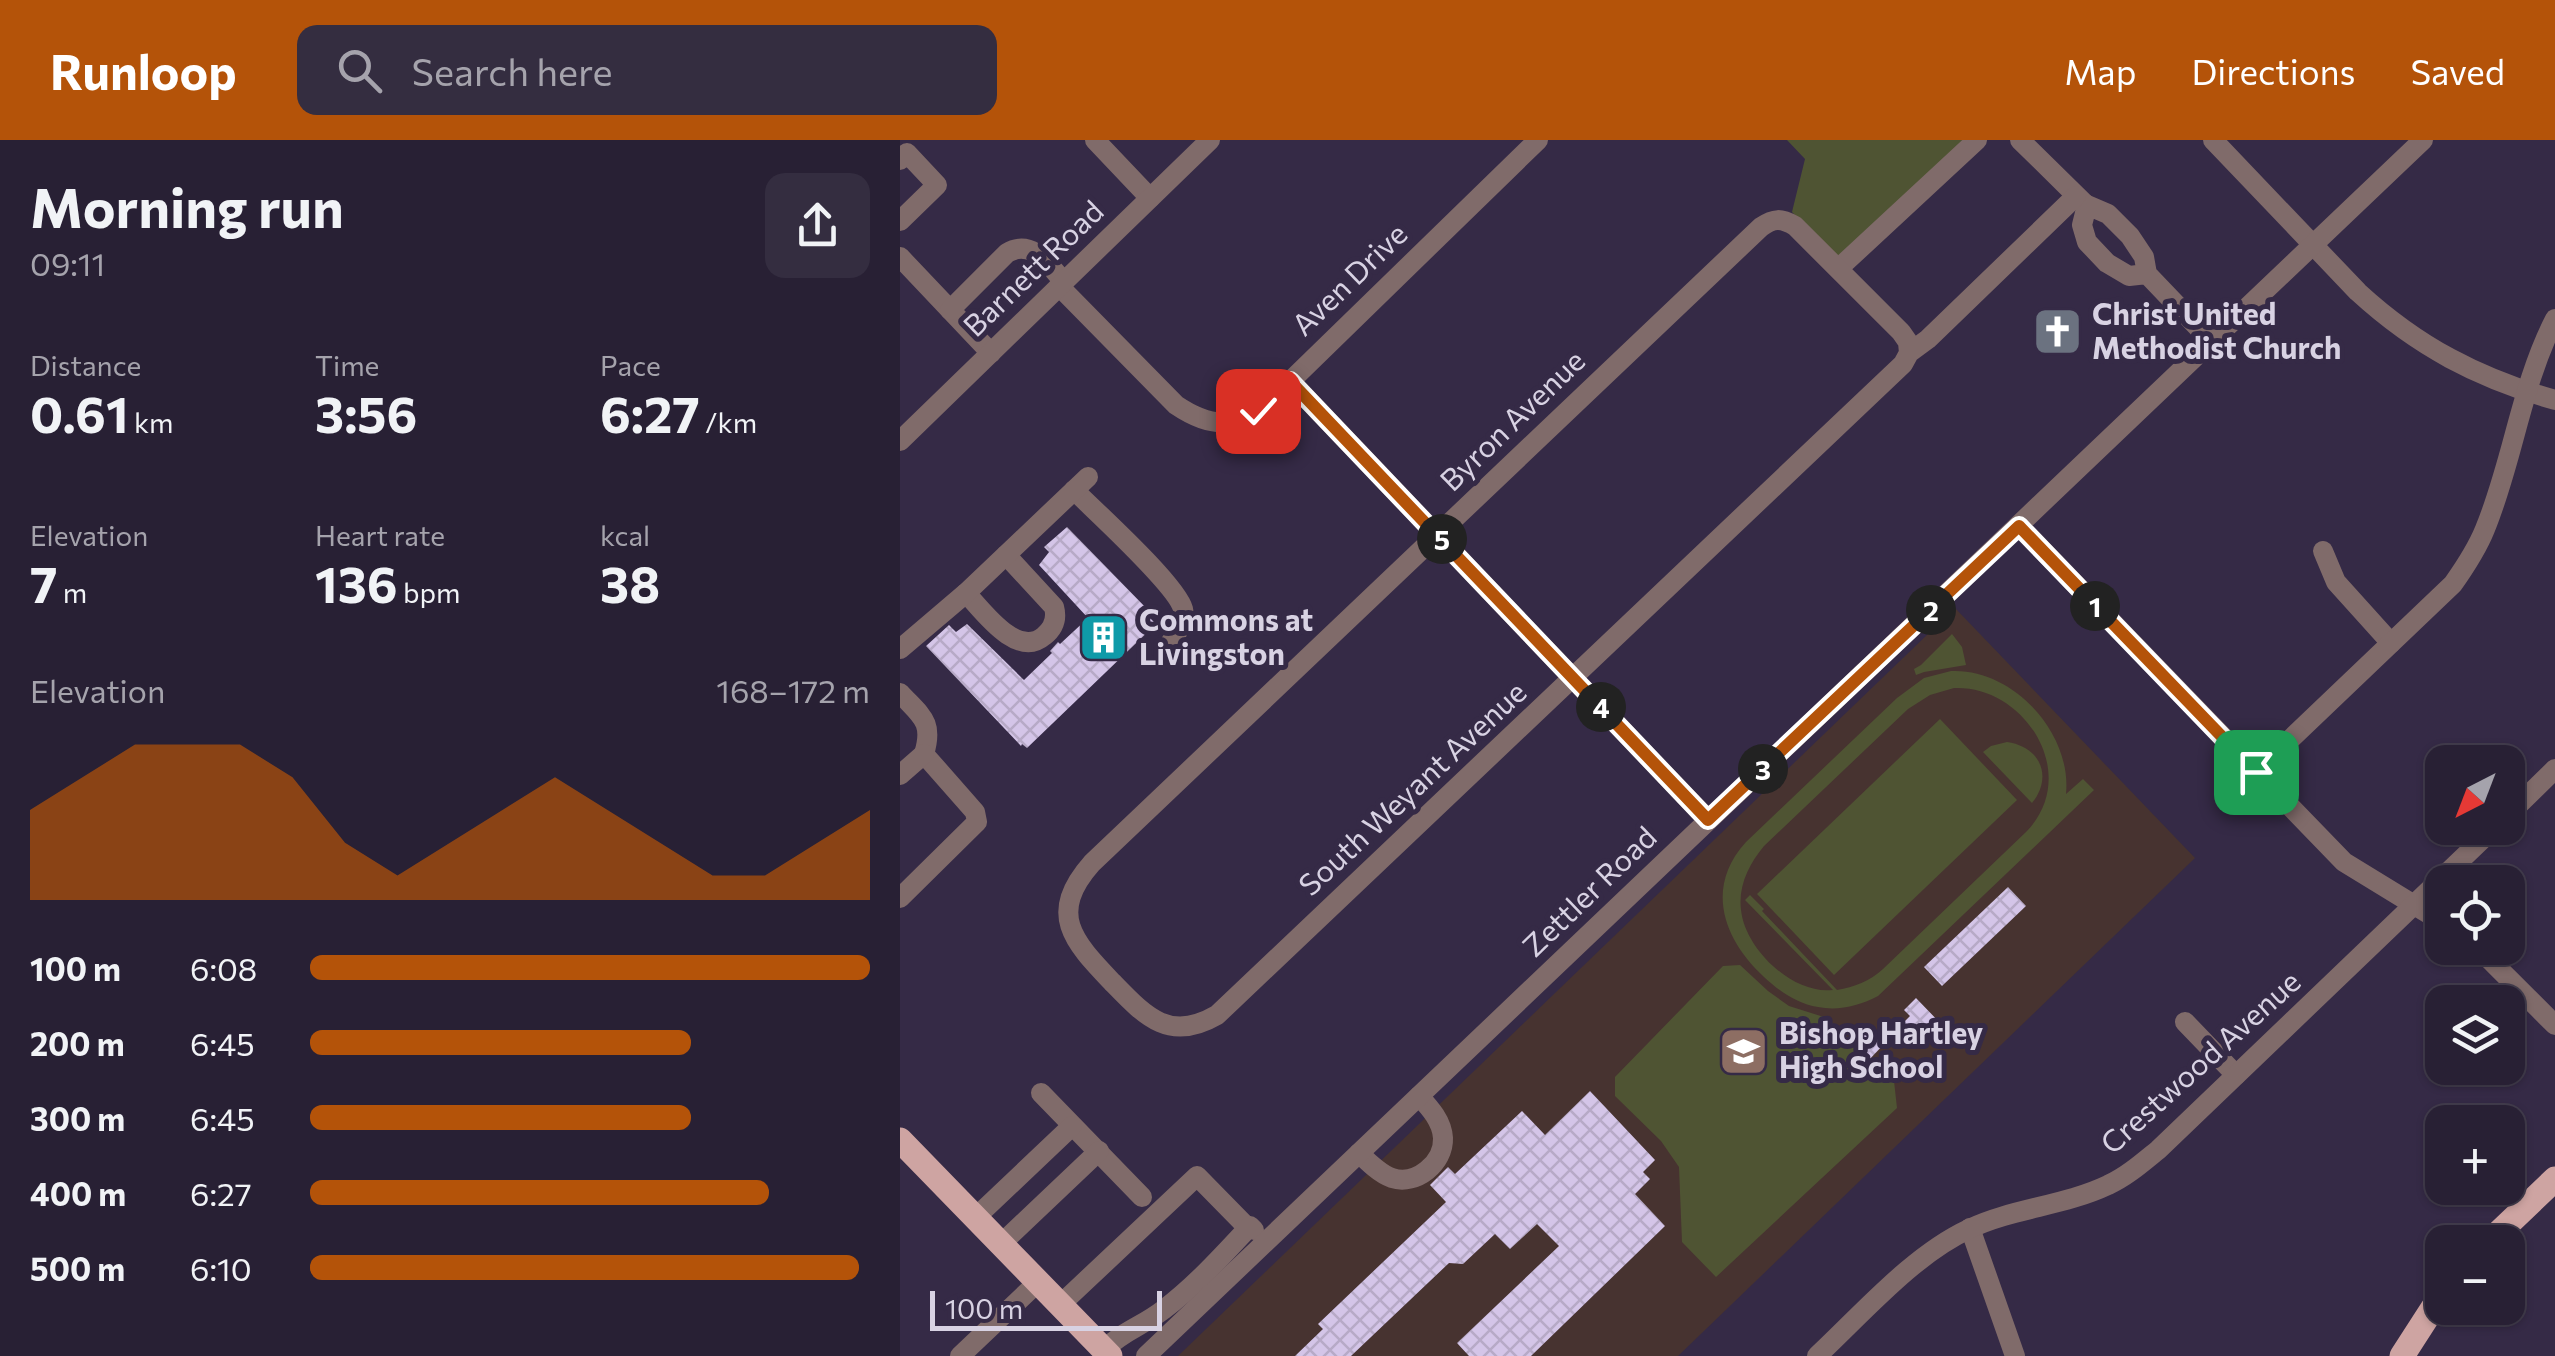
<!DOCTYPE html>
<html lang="en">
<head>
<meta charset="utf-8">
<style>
	body { margin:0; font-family:Commissioner,sans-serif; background:#342d40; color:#f1f3f6; height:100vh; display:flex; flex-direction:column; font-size:38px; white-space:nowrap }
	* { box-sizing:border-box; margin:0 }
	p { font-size:32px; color:#a5a3ac }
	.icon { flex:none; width:55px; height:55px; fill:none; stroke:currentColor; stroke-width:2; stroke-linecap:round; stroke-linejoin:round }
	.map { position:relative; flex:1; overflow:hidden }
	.sheet { display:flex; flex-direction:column; background:#282034; width:900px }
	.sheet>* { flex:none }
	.needle { width:65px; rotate:222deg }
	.controls { position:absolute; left:1525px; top:605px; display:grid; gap:20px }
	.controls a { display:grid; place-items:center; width:100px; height:100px; border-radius:20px; background:#282034; box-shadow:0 2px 8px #0004,0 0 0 2px #443e4f; font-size:50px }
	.scale { position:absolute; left:30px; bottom:25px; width:232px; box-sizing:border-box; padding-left:10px; border:5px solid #d8d2e3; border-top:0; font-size:28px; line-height:35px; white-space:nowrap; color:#d8d2e3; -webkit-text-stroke:8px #352a46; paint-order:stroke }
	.pin { position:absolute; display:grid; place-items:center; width:85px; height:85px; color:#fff; margin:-42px; border-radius:20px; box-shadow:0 5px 15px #0006 }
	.km { position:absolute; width:50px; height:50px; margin:-25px; border-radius:50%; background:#222; color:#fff; font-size:28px; line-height:50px; text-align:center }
	.round { display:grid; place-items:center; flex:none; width:105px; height:105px; border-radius:20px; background:#342d40 }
	.summary { display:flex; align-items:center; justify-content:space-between; height:170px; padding:0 30px }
	h1 { font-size:55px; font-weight:700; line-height:75px }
	.figures { display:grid; grid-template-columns:repeat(3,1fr); gap:15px; height:170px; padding:10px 30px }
	.figures div { display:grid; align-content:center }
	.figures b { font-size:50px; font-weight:700 }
	.figures small { font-size:28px; font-weight:400 }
	.figures p { font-size:28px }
	.chart { height:280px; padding:20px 30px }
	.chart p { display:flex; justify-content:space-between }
	.chart svg { width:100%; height:180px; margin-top:10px; fill:#b45309; opacity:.7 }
	ul { padding:0 30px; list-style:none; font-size:32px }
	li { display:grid; grid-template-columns:160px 120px 1fr; align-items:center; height:75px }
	li i { height:25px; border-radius:12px; background:#b45309 }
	header { display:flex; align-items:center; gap:60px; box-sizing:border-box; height:140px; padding:0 50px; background:#b45309; color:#fff }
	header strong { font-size:48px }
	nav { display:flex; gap:55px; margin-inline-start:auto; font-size:35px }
	.search { width:700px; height:90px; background:#342d40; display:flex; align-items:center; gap:25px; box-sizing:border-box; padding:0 35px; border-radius:20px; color:#a5a3ac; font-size:38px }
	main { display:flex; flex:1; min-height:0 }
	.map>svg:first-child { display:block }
	.education { fill:#473330 }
	.green { fill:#4f5433; fill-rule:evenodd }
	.building { fill:url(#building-cross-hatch) }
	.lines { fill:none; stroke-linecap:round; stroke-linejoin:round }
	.minor { stroke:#806b6a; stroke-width:20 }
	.major { stroke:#cea4a2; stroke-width:25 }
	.route-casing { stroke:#fff; stroke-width:20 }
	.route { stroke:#b45309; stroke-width:12 }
	.labels { text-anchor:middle; stroke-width:10; stroke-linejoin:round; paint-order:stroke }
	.street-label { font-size:30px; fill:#d8d2e3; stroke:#352a46 }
	.poi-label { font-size:30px; font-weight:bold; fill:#d8d2e3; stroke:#352a46; text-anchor:start }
</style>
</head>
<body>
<header>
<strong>Runloop</strong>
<div class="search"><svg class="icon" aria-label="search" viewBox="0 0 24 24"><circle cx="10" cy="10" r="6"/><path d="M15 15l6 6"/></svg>Search here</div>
<nav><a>Map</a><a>Directions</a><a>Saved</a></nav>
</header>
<main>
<section class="sheet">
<div class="summary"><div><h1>Morning run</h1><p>09:11</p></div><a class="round"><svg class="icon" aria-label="share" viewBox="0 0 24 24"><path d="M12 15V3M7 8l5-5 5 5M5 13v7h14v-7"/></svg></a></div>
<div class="figures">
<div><p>Distance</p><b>0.61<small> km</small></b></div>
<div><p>Time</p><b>3:56</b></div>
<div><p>Pace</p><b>6:27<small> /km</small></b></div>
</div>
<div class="figures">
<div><p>Elevation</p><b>7<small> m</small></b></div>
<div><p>Heart rate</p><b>136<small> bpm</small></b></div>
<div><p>kcal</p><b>38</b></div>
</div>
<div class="chart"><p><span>Elevation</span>168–172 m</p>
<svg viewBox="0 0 160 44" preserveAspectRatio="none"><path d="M0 44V22L10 14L20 6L30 6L40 6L50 14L60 30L70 38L80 30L90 22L100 14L110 22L120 30L130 38L140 38L150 30L160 22V44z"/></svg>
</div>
<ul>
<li><b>100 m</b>6:08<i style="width:100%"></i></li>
<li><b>200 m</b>6:45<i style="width:68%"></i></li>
<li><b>300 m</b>6:45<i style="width:68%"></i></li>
<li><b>400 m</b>6:27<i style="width:82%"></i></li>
<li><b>500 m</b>6:10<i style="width:98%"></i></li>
</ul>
</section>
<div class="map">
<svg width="1655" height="1216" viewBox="0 0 1655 1216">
	<defs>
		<pattern id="building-cross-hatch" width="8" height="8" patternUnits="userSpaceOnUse" patternTransform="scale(2.5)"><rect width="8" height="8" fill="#d4c5e8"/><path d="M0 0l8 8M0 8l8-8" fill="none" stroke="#b7aac7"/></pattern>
	</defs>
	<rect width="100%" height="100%" fill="#352a46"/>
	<!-- education -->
	<polygon class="education" points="1055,468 1295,718 778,1216 278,1216"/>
	<!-- green -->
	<g class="green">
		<polygon points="887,0 1064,0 936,118 892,72 905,19"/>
		<polygon points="1052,494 1062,507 1066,525 1024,532 1016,535 1014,529 1021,525"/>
		<path d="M 1051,531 C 1113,528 1172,593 1166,654 L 1183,639 L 1194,650 L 978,856 C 959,866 938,871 918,867 C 897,864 879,851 864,837 C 824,800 804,748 846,702 L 997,558 L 1024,538 ZM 1054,548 C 1125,545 1182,635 1126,692 L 983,829 C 970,841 954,847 937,850 L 862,771 L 864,769 L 850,755 L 845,760 L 933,850 C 893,855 845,809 841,770 C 838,746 849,724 864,706 L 1008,569 L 1030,555 Z"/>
		<polygon points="1040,579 1117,660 934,835 857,754"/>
		<path d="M 1107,602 C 1141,607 1153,637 1132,663 L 1083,612 L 1091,606 Z"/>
		<polygon points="840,825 868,851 889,866 927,878 994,941 997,968 816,1137 782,1102 779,1027 761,1001 715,956 715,937 823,826"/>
	</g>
	<!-- building -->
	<g class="building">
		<polygon points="167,387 252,474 249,477 256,484 127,608 122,604 121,606 26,506 49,485 56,492 67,484 124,540 152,513 150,511 158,502 160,504 188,478 139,425 149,412 144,407"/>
		<polygon points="1108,747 1126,766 1042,846 1024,827"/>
		<polygon points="1016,858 1044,887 1023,907 1001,885 1010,876 1004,870"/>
		<polygon points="966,888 984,904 968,921 951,904"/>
		<polygon points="690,951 755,1020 743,1032 750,1039 735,1054 765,1086 631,1216 569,1216 557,1203 659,1106 637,1084 610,1109 595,1094 563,1124 549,1123 451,1216 395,1216 423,1189 418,1184 546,1062 530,1045 548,1027 555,1034 622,971 645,995"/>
	</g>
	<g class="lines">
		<!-- minor -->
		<g class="minor">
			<polyline points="195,0 250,58"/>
			<polyline points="1120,0 1185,64"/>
			<path d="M 1313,0 L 1458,152 C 1518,207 1578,238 1655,260"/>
			<polyline points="0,20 7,13 37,45 0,81"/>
			<polyline points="0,117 91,213"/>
			<polyline points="939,128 1077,0"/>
			<polyline points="1247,134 1229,136 1207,123 1187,102 1182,85 1187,65 1208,74 1230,96 1244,117 1247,134 1312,202"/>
			<path d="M 159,146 L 276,265 C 313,290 338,288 372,259 L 638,0"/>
			<path d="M 50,170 L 107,113 C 132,98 149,125 164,142"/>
			<path d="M 1009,213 L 1008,202 L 1001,192 L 895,86 C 881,78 874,78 861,87 L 192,723 C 147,774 173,801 212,842 C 245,876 269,903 317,875 L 1003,224 L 1009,213 L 1028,199 L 1176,56"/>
			<polyline points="390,241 808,680"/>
			<polyline points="0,301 310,0"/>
			<path d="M 174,350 C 196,372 277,445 283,469 C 286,482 276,494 269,505"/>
			<polyline points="1119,386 1444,722 1542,782"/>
			<polyline points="1423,411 1436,442 1491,503"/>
			<path d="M 66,453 C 83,471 117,519 144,496 C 154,488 157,478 154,467 L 106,415"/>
			<polyline points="0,509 66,453 188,337"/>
			<path d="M 0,553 C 21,576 34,581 24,614 L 75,672 L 77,682 L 0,758"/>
			<path d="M 1356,632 L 1553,444 C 1565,427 1577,409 1585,389 C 1613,321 1621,245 1655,179"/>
			<polyline points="0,635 24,614"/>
			<polyline points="1608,675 1655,629"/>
			<polyline points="1578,808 1655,885"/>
			<polyline points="1285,882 1336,935"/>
			<polyline points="141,953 242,1057"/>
			<path d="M 459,1013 C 468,1022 480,1034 492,1038 C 516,1046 544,1023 543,998 C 542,981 530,968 519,956"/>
			<polyline points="75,1078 172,986"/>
			<polyline points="1070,1088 1115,1216"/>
			<polyline points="101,1104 199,1011"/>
			<polyline points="160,1165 297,1036 348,1088"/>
			<path d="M 204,1210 C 221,1192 244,1185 263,1170 C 295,1146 323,1115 350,1086 L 354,1090"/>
			<polyline points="60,1216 138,1142"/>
			<polyline points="246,1216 1523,0"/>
			<path d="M 917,1216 C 963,1173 1013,1115 1069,1089 C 1113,1068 1164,1066 1208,1045 C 1226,1037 1242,1023 1258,1010 L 1594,688"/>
		</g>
		<!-- major -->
		<g class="major">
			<polyline points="0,1000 210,1216"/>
			<polyline points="1589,1102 1655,1039"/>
			<polyline points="1502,1216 1542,1154"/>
		</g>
	</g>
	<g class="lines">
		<defs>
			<polyline id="route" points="358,271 390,241 808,680 1119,386 1356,632"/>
		</defs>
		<!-- route casing -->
		<use href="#route" class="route-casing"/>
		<!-- route -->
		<use href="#route" class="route"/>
	</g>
	<!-- icons -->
	<defs>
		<symbol id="church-square" viewBox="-11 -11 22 22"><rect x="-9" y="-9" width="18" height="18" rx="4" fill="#6b7280" stroke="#352a46"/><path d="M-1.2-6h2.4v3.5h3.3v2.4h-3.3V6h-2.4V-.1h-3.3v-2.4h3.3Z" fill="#fff"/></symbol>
		<symbol id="building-square" viewBox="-11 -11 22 22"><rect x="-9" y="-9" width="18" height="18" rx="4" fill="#0f9aa8" stroke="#352a46"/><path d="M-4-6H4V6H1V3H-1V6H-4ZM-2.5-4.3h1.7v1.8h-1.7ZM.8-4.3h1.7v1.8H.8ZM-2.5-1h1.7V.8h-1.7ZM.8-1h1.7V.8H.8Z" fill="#fff"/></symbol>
		<symbol id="school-square" viewBox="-11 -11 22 22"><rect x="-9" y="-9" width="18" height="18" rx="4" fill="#8d6e63" stroke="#352a46"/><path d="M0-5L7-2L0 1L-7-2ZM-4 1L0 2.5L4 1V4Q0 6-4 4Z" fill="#fff"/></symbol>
	</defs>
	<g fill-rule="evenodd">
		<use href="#church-square" x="1130" y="164" width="55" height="55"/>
		<use href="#building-square" x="176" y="470" width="55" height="55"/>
		<use href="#school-square" x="816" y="884" width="55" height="55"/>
	</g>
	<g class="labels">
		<!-- street labels -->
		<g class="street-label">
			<text transform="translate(134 129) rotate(-44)" y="10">Barnett Road</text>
			<text transform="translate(450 140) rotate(-44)" y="10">Aven Drive</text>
			<text transform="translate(613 281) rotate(-44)" y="10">Byron Avenue</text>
			<text transform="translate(513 649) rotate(-43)" y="10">South Weyant Avenue</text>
			<text transform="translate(690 752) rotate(-44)" y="10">Zettler Road</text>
			<text transform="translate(1301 923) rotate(-42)" y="10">Crestwood Avenue</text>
		</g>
		<!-- poi labels -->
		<g class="poi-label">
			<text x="1192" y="185">Christ United<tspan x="1192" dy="34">Methodist Church</tspan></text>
			<text x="239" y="491">Commons at<tspan x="239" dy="34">Livingston</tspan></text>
			<text x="879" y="904">Bishop Hartley<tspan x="879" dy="34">High School</tspan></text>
		</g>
	</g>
</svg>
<div class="controls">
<a><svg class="needle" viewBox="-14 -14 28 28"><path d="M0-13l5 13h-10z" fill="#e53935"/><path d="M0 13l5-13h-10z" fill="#a5a3ac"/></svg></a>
<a><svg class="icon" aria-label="locate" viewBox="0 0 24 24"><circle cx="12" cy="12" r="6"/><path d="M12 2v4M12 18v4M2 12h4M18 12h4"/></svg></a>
<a><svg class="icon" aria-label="layers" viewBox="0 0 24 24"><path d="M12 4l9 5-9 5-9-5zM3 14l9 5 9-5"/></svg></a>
<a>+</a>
<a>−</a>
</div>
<div class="scale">100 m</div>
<div class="pin" style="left:1356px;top:632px;background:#1e9e55"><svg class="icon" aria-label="arrive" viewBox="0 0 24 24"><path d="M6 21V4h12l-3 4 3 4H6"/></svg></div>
<div class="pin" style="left:358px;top:271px;background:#d93025"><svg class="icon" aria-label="check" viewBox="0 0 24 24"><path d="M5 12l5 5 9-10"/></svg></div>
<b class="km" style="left:1195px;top:466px">1</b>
<b class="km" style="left:1031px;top:470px">2</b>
<b class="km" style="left:863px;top:629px">3</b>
<b class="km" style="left:701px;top:567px">4</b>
<b class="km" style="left:542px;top:399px">5</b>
</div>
</main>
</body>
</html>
